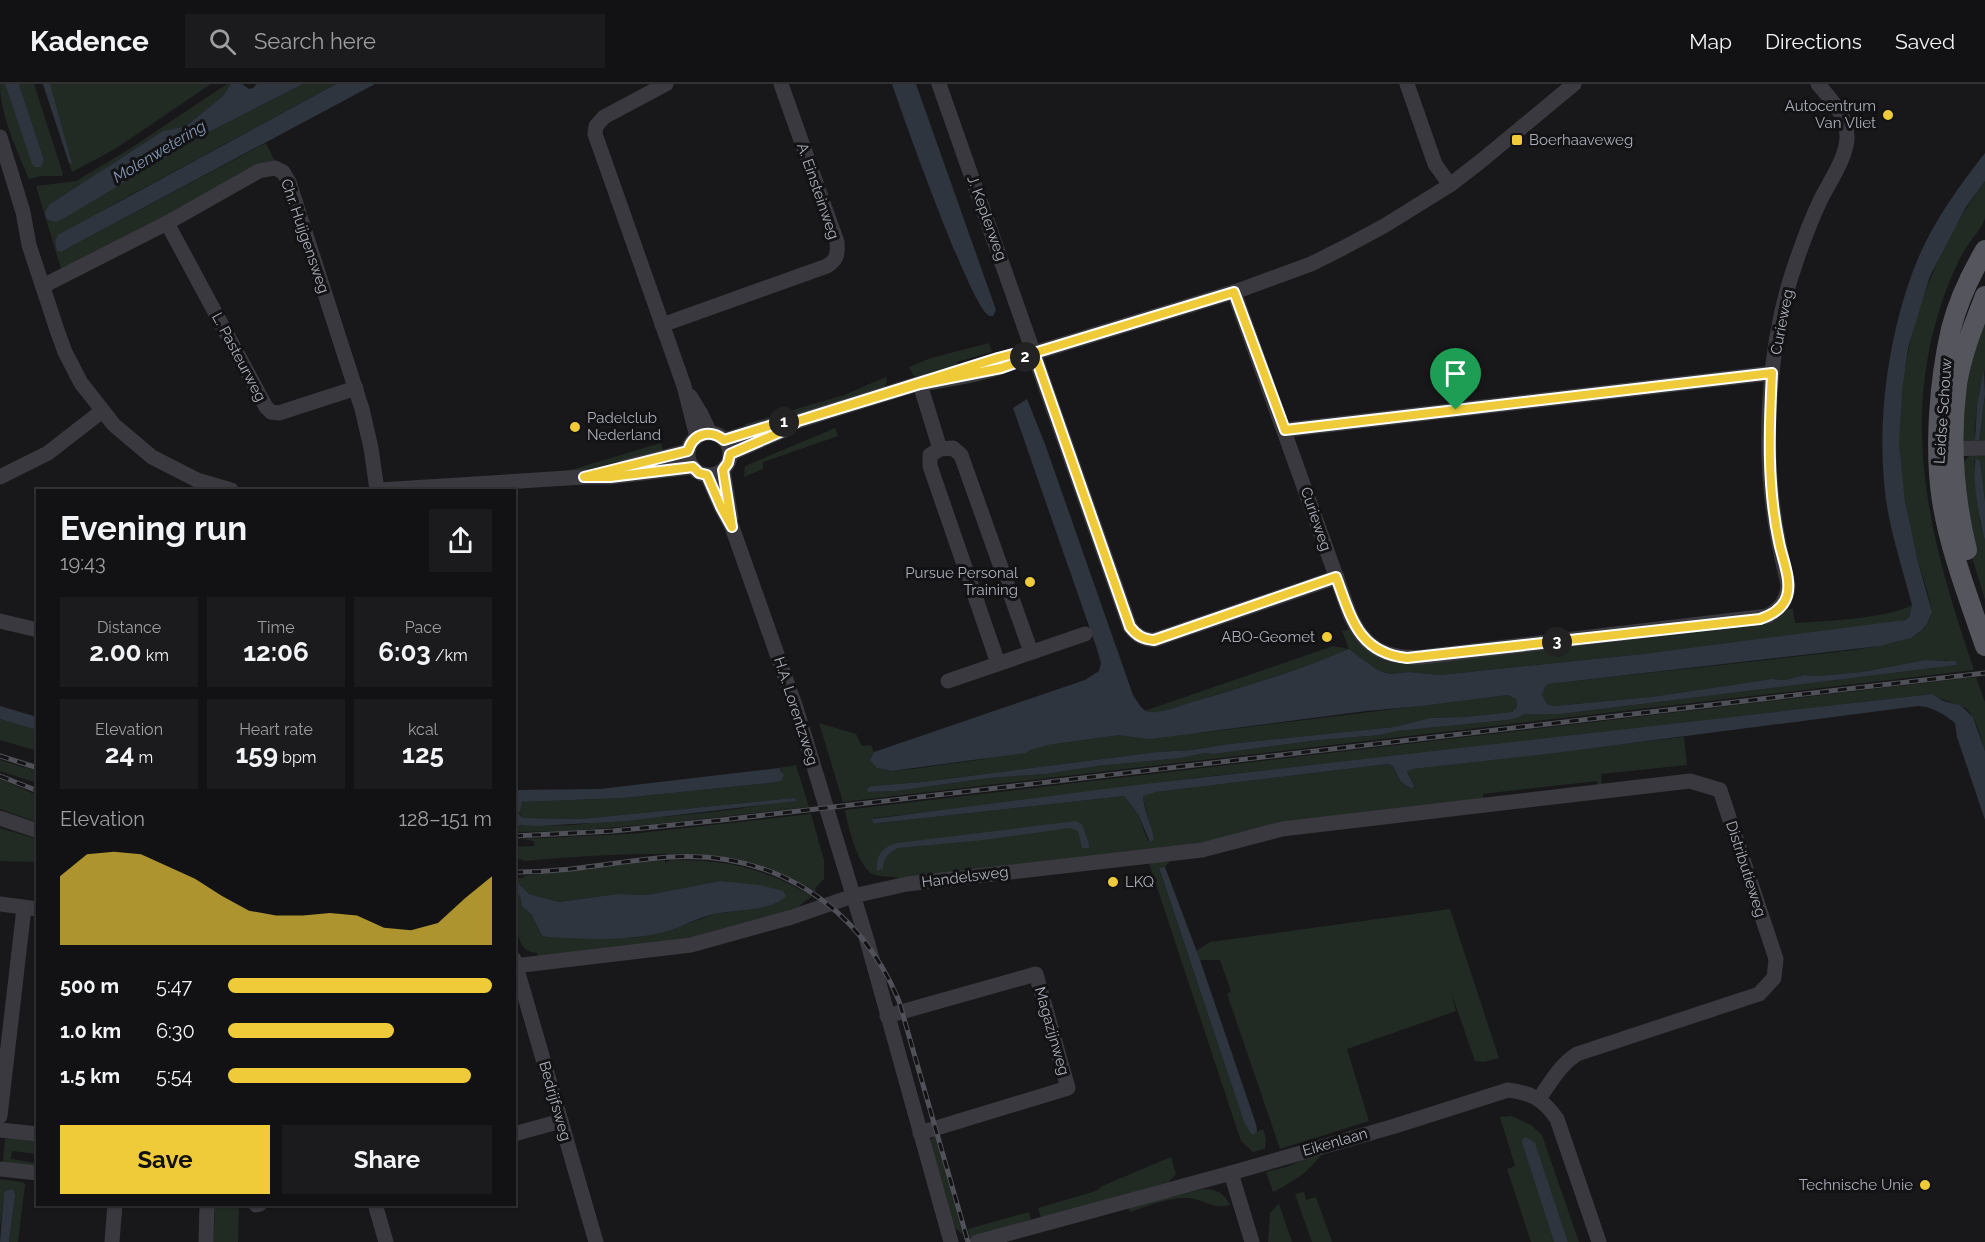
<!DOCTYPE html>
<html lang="en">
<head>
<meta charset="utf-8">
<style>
	body { margin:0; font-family:Raleway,sans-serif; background:#1b1b1d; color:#f1f3f6; height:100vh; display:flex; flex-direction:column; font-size:22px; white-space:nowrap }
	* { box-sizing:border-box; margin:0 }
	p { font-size:20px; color:#9c9ea0 }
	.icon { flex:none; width:33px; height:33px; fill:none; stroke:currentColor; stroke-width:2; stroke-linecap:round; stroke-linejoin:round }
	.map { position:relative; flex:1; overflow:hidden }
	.drawer { position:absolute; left:36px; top:405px; width:480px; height:717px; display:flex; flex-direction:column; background:#121214; border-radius:0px; box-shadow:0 2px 4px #0004,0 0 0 2px #313234 }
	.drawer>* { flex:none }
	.pin { position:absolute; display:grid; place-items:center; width:51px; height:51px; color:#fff; margin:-62px -26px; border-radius:50% 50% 50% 0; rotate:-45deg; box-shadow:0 0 6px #0007 }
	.pin .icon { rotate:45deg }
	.km { position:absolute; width:30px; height:30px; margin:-15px; border-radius:50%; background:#222; color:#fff; font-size:16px; line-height:30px; text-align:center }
	.round { display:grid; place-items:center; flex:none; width:63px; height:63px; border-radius:0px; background:#1b1b1d }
	.head { display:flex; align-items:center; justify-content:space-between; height:102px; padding:0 24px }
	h1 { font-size:33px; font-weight:700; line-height:45px }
	.figures { display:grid; grid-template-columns:repeat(3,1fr); gap:9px; height:102px; padding:6px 24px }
	.figures div { display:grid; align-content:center; border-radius:0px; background:#1b1b1d; text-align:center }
	.figures b { font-size:26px; font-weight:700 }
	.figures small { font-size:16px; font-weight:400 }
	.figures p { font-size:16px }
	.chart { height:168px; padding:12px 24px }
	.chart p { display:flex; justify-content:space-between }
	.chart svg { width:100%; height:108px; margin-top:6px; fill:#f0cb39; opacity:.7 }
	.cta { display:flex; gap:12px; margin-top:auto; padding:12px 24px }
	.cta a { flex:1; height:69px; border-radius:0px; background:#f0cb39; color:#111; font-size:24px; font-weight:700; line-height:69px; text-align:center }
	.cta a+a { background:#1b1b1d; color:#f1f3f6 }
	ul { padding:0 24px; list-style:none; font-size:20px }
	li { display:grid; grid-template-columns:96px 72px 1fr; align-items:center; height:45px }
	li i { height:15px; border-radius:8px; background:#f0cb39 }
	header { display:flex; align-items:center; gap:36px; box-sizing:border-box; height:84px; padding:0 30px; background:#121214; border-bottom:2px solid #313234 }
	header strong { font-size:28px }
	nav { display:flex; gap:33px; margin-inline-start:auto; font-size:21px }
	.search { width:420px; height:54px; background:#1b1b1d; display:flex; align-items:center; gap:15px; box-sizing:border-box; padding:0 21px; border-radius:0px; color:#9c9ea0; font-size:22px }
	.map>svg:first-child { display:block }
	.green { fill:#222a24 }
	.water { fill:#2e353e }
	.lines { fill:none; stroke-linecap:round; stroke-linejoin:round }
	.minor { stroke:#39393f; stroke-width:15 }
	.major { stroke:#55555e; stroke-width:20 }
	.rail-casing { stroke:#505158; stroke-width:5 }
	.rail { stroke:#131315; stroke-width:3; stroke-dasharray:9; stroke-linecap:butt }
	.route-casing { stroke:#fff; stroke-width:12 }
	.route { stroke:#f0cb39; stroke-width:8 }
	.poi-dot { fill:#f0cb39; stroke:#131315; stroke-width:2 }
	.labels { text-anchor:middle; stroke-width:6; stroke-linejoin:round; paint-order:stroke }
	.poi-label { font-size:15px; fill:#aaadb9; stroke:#131315; text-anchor:end }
	.street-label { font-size:15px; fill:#aaadb9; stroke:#131315 }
	.water-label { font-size:16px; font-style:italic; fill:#8296b4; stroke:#131315 }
</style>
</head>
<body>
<header>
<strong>Kadence</strong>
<div class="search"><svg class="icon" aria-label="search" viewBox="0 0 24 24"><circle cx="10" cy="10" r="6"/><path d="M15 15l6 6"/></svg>Search here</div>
<nav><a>Map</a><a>Directions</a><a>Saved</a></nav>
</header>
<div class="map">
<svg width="1985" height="1158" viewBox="0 0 1985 1158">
	<rect width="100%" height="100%" fill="#18181a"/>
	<!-- green -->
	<g class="green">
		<path d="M 0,0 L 5,0 L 35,83 L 44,76 L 19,0 L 34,0 L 63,90 L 62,92 L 42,92 L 29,95 C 17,67 0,30 0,0 Z"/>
		<polygon points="43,0 211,0 115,65 72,88"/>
		<polygon points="227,0 231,0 223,12 186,42 163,47 50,120 134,91 205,50 303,0 336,0 112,121 55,158 57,166 61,168 70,163 266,59 275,77 250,86 62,188 36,102 76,97 91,88 128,66"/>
		<path d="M 1985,97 C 1985,108 1985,123 1985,134 C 1983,143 1973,153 1968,161 C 1956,179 1947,203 1940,224 C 1900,349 1933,465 1974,586 L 843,718 L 819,639 L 856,650 L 862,662 L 871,661 L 874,668 L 870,676 L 881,685 L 891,687 L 913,685 L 978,676 L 1048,661 L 1119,651 L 1131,651 L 1139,653 L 1208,648 L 1508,611 L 1516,615 L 1517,623 L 1512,628 L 1464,633 L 1430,634 L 1394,643 L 1229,660 L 1192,666 L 1157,668 L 923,698 L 871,702 L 867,706 L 870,708 L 896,707 L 989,694 L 1046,690 L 1097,682 L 1181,674 L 1205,669 L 1213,670 L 1320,656 L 1380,651 L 1397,647 L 1507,636 L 1517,634 L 1525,630 L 1561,630 L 1957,581 L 1948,576 L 1925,576 L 1862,588 L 1818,592 L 1804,591 L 1786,596 L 1772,595 L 1651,613 L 1554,622 L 1547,620 L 1542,611 L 1545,603 L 1548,600 C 1632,590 1717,582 1801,572 C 1827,569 1902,563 1920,548 C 1925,544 1931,536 1931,529 C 1933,518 1916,474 1913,459 C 1907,426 1900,393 1899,360 C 1898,265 1929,173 1985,97 Z"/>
		<polygon points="1985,227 1985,286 1977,321 1974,353 1983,327 1985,310 1985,361 1966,359 1962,355 1962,314"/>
		<polygon points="989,259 992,268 957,278 958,282 922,294 914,292 909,283 931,274"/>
		<polygon points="886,293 887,298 884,304 747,346 745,340 844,311"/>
		<polygon points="835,344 838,352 763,378 763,385 744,393 745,382"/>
		<polygon points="661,359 665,371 602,386 559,387 574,385"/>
		<polygon points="1985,368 1985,417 1980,377 1974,377 1980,439 1985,457 1985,516 1971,470 1961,381 1970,371"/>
		<path d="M 1912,521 L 1909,533 L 1899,538 L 1643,570 L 1440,591 L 1409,588 L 1390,590 L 1383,588 L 1376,585 L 1349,565 L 1337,571 L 1267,595 L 1167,626 L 1153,630 L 1144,627 L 1333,562 L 1349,565 L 1342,547 L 1350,545 L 1383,574 L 1789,525 L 1793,525 L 1795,539 C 1826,537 1885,535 1912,521 Z"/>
		<path d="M 1976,593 L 1985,618 L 1985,667 C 1980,652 1976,626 1959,621 C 1949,617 1941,616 1931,610 L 1400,672 L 1212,692 L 1002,720 L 873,734 L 873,739 L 879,739 L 1124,712 L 1138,730 L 1148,757 L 1154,756 L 1144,718 L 1143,712 L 1148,709 L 1388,680 L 1393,682 L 1401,698 L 1412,705 L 1414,702 L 1407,686 L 1413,685 L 1684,653 L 1687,681 L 1601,690 L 1602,700 L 1598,701 L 1597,697 L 1483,710 L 1483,715 L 1284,738 C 1251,744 1220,756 1186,761 L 899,794 C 891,792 882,793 875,791 C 858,786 848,742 845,726 Z"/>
		<polygon points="0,635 37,646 37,667 0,656"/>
		<polygon points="0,676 37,687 37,699 0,687"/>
		<path d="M 796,681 L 809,723 L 656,740 L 566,747 L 515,748 L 514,743 C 526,738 558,743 574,741 C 647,732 722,732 794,714 L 581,735 L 522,734 L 519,728 L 521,719 L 525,718 L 623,714 L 778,698 L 783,694 L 782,686 L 779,684 Z"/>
		<polygon points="0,695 37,711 37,738 0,725"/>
		<path d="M 811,730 L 824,776 L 824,795 L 815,804 L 816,808 C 764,773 714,769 653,770 C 610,770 567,773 524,777 L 524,776 L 516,775 L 515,763 L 534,762 L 534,757 L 520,755 L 630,750 Z"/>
		<polygon points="0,744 37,755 37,784 34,778 0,777"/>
		<path d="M 664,776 L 666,779 L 670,776 C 728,776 761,783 812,812 L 797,824 L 698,852 L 661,859 L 538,873 L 537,869 C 525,869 521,861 518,851 L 515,852 L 514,804 L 520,813 L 522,822 L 532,831 L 542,852 L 548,853 L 634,854 L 667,847 L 715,830 L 757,824 L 781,816 L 740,800 L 720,797 L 647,811 L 617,810 L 559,818 L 529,810 L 515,796 L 515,794 L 524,794 L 524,792 Z"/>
		<polygon points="1170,777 1165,783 1159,785 1244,1038 1251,1050 1263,1045 1266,1055 1265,1065 1253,1068 1241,1057 1149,779"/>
		<polygon points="1450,825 1499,974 1484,978 1475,977 1451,908 1456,927 1347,965 1369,1037 1280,1065 1227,910 1231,907 1220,876 1200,876 1196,867 1210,858"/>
		<polygon points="1512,1032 1531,1041 1542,1051 1579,1158 1568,1158 1535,1060 1523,1062 1554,1158 1531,1158 1507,1085 1515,1082 1500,1033"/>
		<polygon points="935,1051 963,1151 954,1143 929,1058"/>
		<polygon points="9,1054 37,1057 37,1070 12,1067 11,1075 37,1079 37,1083 3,1079 5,1055"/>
		<path d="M 1322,1068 C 1314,1085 1290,1100 1273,1108 L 1266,1088 L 1286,1083 Z"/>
		<polygon points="1171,1073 1176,1090 1169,1098 1041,1134 1038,1124 1096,1107 1102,1102"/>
		<polygon points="0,1095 23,1098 25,1101 18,1158 9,1158 15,1111 4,1110 0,1144"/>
		<path d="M 1204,1105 C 1217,1105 1224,1109 1230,1121 C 1212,1126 1205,1115 1187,1114 C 1168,1113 1148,1122 1130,1128 L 1128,1122 Z"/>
		<polygon points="1304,1108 1306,1116 1316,1113 1332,1158 1312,1158 1295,1110"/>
		<polygon points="1279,1120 1292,1158 1268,1158 1270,1129"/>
		<polygon points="211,1121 239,1121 238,1158 213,1158 215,1129 211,1128"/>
		<polygon points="1029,1128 1031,1136 974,1154 969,1153 968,1145"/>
	</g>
	<!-- water -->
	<g class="water">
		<polygon points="5,0 19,0 44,76 41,83 35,83 32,80"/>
		<polygon points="43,0 50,0 72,80 69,79"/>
		<polygon points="231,0 242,0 249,5 253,4 257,0 303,0 205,50 61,136 55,138 46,135 45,128 50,120 163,47 186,42 223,12"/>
		<polygon points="336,0 375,0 70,163 61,168 57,167 55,158 58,151"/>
		<path d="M 892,0 L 916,0 L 996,226 L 993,232 C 991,232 989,232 988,231 C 970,220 903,32 892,0 Z"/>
		<path d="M 1985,69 L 1985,97 L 1966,123 L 1930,192 L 1908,264 L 1902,307 L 1899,360 L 1905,417 L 1917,474 L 1932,528 L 1927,540 L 1921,547 L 1911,554 L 1880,562 L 1548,600 L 1545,603 L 1542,611 L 1547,620 L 1554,622 L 1651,613 L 1772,595 L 1786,596 L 1804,591 L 1818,592 L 1862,588 L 1925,576 L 1956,577 L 1957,581 L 1561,630 L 1525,630 L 1517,634 L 1507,636 L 1397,647 L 1380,651 L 1320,656 L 1213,670 L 1205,669 L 1181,674 L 1097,682 L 1046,690 L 989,694 L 896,707 L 868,708 L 867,705 L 871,702 L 923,698 L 1157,668 L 1192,666 L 1229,660 L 1394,643 L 1430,634 L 1464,633 L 1512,628 L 1517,623 L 1516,615 L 1508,611 L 1421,622 L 1366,627 L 1166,653 L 1149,655 L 1119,651 L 1048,661 L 1030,666 L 1026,669 L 891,687 L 877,684 L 870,676 L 874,668 L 1085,596 L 1099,587 L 1101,579 L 1097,565 L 1013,324 L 1027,315 L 1045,360 L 1133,611 C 1144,629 1146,631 1167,626 C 1228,607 1291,590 1349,565 L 1376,585 L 1383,588 L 1390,590 L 1409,588 L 1440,591 L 1643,570 L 1905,536 L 1909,533 L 1912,521 C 1904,490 1894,460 1888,428 C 1874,351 1887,250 1917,177 C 1933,138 1959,102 1985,69 Z"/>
		<polygon points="1984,286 1985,310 1979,356 1975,357 1977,321"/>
		<path d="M 1976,375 L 1980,377 L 1985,417 L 1985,457 C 1980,439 1971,391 1976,375 Z"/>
		<path d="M 1932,610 L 1943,617 L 1960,621 L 1973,633 L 1985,667 L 1985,736 L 1957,653 L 1955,639 C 1945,631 1931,622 1918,622 L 1555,669 L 1413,685 L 1407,687 L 1414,702 L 1412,705 L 1401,698 L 1393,682 L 1388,680 L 1156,708 L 1143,712 C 1144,728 1152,741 1154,756 L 1150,758 L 1138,730 L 1124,712 L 879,739 L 873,739 L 872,735 L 1128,702 Z"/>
		<polygon points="0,622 37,633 37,646 0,635"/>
		<polygon points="779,684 784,691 782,696 778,698 623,714 522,718 519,730 522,734 581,735 783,715 795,714 796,717 626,737 537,742 522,741 515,743 515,706 600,705"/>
		<path d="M 1076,737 L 1082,740 L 1089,760 L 1089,764 L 1082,764 L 1078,747 L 1070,744 L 983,756 L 898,764 C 888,769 883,774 883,785 L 877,787 C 875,771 883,763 897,759 Z"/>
		<polygon points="1165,783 1200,876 1256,1040 1257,1047 1254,1050 1251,1050 1244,1038 1159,784"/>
		<path d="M 515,796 L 529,810 L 559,818 L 617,810 L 647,811 L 720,797 L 760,801 L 783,807 L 786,812 C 770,828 736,825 715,830 C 699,833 684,842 668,847 C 629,858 588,855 548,853 L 542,852 L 532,831 L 522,822 L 520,813 L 515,804 Z"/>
		<polygon points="1526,1053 1535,1059 1568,1158 1554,1158 1523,1062 1522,1056"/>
		<polygon points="13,1105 15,1111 9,1158 0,1158 4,1109 8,1106"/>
	</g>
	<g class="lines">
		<!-- minor -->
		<g class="minor">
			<polyline points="666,0 604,33 596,42 595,50 684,302 697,353"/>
			<path d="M 939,0 L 1130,543 C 1137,552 1143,555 1154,556 L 1337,493"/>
			<polyline points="1407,0 1435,80 1450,101"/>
			<polyline points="0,53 23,128 29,161 57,246 65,268 81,299 114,341 152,373 197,396 231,406"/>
			<polyline points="167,139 266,323 271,328 279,329 356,304"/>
			<polyline points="43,202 167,139 259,87 275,84 283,88 289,98 362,325 371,364 377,406"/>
			<path d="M 1234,208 L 1350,531 C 1365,564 1385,575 1422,573 L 1768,532 C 1781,524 1787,516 1788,501 C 1784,482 1779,463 1776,443 C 1762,363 1768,258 1795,181 C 1802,160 1810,138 1820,117 C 1829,98 1845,77 1847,55 C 1848,32 1831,16 1818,0"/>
			<path d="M 662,241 L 827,182 C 837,176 838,170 837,158 L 781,0"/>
			<path d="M 920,300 C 958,294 999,288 1034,269 L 1240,206 L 1311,180 L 1343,164 L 1384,142 L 1450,101 L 1481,77 L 1574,0"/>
			<polyline points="920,300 940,365 930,371 930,382 998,579"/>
			<polyline points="690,312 701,330 710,349"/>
			<polyline points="1285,346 1772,289"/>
			<circle cx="709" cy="370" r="21"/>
			<polyline points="725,356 782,338 798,337 927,297"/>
			<polyline points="940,365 953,364 961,371 1031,568"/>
			<polyline points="1943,365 1985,364"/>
			<polyline points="730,370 789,344"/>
			<polyline points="624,383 688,367"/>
			<polyline points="723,386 731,434"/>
			<polyline points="707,391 721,423 732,443 796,624 868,860 951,1158"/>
			<polyline points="0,393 48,369 102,327"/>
			<polyline points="379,406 584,393 610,393 693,383"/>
			<polyline points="0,537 38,546"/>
			<polyline points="948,597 1085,550"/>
			<polyline points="0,734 38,747"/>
			<polyline points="0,820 38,825"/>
			<polyline points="514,875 596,1158"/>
			<path d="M 514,882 L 691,861 L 792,833 L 853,812 L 907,800 L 1202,766 L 1282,745 L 1690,697 L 1720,706 L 1776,875 L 1774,894 L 1759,910 L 1577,970 C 1560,981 1550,999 1539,1015"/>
			<polyline points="887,932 1036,890 1068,1004 920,1049"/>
			<polyline points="0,1032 24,824"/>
			<polyline points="0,1046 38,1050"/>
			<polyline points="514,1050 561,1037"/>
			<polyline points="0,1085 38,1089"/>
			<polyline points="1231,1089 1252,1158"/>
			<polyline points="375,1120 386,1158"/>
			<polyline points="256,1121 260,1120"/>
			<polyline points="112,1158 115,1120"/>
			<polyline points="206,1158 207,1120"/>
			<path d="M 977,1158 L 1231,1089 L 1395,1042 L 1508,1006 C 1532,1009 1543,1015 1557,1035 L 1599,1158"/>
		</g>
		<!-- major -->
		<g class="major">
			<path d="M 1985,166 C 1971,190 1958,217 1951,245 C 1939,297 1934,365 1942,417 C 1950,467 1969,515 1985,562"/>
			<path d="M 1967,466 C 1954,413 1950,355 1957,300 C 1962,269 1974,240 1985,212"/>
		</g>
		<defs>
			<g id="rail">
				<polyline points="0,672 38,684"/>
				<polyline points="0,692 38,707"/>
				<polyline points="514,752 613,747 722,736 1985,589"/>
				<path d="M 514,788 C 566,789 617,777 669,773 C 773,766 859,821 899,917 L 968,1158"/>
			</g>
		</defs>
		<!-- rail casing -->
		<use href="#rail" class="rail-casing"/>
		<!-- rail -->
		<use href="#rail" class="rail"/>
	</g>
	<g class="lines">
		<defs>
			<path id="route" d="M 1456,326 L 1285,346 L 1234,208 L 1034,269 L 1013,270 L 998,274 L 798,337 L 782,338 L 724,356 C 710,345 693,349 688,367 L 584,393 L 610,393 L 693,383 L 699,389 L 707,391 L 721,423 L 732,443 L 723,386 L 728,379 L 730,370 L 785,346 L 798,337 L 920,300 L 1001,284 L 1015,279 L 1034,269 L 1130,543 C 1137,552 1143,555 1154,556 L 1336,493 C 1351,533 1358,569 1407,574 L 1760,535 C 1772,531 1783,525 1787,512 C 1792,496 1782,474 1779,458 C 1767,402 1769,346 1772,289 L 1456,326"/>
		</defs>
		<!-- route casing -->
		<use href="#route" class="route-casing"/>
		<!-- route -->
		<use href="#route" class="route"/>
	</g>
	<!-- markers -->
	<g class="poi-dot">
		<circle cx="1888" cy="31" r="6"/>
		<rect x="1511" y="50" width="12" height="12" rx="3"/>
		<circle cx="575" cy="343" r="6"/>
		<circle cx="1030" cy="498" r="6"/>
		<circle cx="1327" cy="553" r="6"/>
		<circle cx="1113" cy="798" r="6"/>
		<circle cx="1925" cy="1101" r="6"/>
	</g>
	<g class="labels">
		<!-- poi labels -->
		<g class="poi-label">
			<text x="1876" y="27">Autocentrum<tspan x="1876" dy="17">Van Vliet</tspan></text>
			<text x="1529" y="61" text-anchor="start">Boerhaaveweg</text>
			<text x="587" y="339" text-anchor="start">Padelclub<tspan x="587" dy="17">Nederland</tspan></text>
			<text x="1018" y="494">Pursue Personal<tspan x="1018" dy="17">Training</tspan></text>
			<text x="1315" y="558">ABO-Geomet</text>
			<text x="1125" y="803" text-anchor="start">LKQ</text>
			<text x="1913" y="1106">Technische Unie</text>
		</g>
		<!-- street labels -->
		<g class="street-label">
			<text transform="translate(818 107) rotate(71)" y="5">A. Einsteinweg</text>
			<text transform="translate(987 134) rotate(70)" y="5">J. Keplerweg</text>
			<text transform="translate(305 152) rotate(71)" y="5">Chr. Huijgensweg</text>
			<text transform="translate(1782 238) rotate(-79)" y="5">Curieweg</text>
			<text transform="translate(239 273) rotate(62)" y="5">L. Pasteurweg</text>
			<text transform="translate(1943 327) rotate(-86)" y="5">Leidse Schouw</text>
			<text transform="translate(1316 435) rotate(71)" y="5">Curieweg</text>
			<text transform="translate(796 627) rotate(72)" y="5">H.A. Lorentzweg</text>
			<text transform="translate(1746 785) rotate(72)" y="5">Distributieweg</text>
			<text transform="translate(965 793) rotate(-7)" y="5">Handelsweg</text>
			<text transform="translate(1052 947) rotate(74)" y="5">Magazijnweg</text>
			<text transform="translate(555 1017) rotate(74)" y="5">Bedrijfsweg</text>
			<text transform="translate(1335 1058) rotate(-16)" y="5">Eikenlaan</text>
		</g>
		<!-- water labels -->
		<g class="water-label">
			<text transform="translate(159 67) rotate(-31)" y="6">Molenwetering</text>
		</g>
	</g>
</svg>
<div class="pin" style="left:1456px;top:326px;background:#1e9e55"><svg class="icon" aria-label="arrive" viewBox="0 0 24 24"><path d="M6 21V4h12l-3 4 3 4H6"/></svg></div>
<b class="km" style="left:784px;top:338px">1</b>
<b class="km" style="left:1025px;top:273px">2</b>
<b class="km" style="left:1557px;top:558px">3</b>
<section class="drawer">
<div class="head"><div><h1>Evening run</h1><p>19:43</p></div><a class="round"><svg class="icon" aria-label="share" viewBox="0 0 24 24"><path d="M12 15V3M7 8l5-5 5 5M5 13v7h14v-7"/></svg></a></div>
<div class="figures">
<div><p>Distance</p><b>2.00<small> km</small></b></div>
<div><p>Time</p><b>12:06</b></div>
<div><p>Pace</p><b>6:03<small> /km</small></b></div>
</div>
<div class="figures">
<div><p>Elevation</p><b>24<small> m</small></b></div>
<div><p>Heart rate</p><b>159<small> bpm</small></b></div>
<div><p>kcal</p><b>125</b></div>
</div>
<div class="chart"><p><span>Elevation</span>128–151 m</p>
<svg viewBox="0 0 160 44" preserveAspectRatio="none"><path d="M0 44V16L10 7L20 6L30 7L40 12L50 17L60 24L70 30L80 32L90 32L100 31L110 32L120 37L130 38L140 35L150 25L160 16V44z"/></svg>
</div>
<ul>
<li><b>500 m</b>5:47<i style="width:100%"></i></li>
<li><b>1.0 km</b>6:30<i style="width:63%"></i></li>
<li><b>1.5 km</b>5:54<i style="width:92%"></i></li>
</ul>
<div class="cta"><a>Save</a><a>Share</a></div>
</section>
</div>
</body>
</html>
